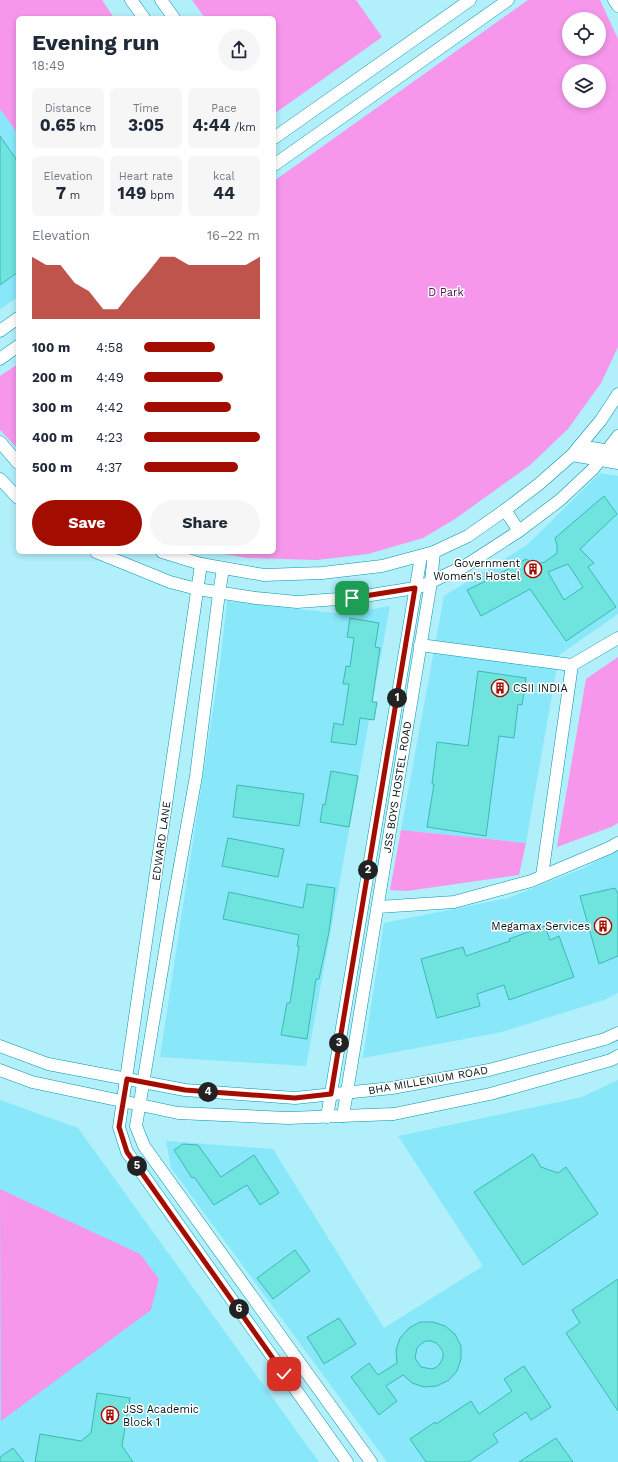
<!DOCTYPE html>
<html lang="en">
<head>
<meta charset="utf-8">
<style>
	body { margin:0; font-family:"Work Sans",sans-serif; background:#f6f6f7; color:#1f2937; height:100vh; display:flex; flex-direction:column; font-size:15px; white-space:nowrap }
	* { box-sizing:border-box; margin:0 }
	p { font-size:13px; color:#747a83 }
	.icon { flex:none; width:22px; height:22px; fill:none; stroke:currentColor; stroke-width:2; stroke-linecap:round; stroke-linejoin:round }
	.map { position:relative; flex:1; overflow:hidden }
	.details { position:absolute; left:16px; top:16px; width:260px; height:538px; display:flex; flex-direction:column; background:#fff; border-radius:6px; box-shadow:0 2px 6px #0003 }
	.details>* { flex:none }
	.fabs { position:absolute; left:562px; top:12px; display:grid; gap:8px }
	.fabs a { display:grid; place-items:center; width:44px; height:44px; border-radius:50%; background:#fff; box-shadow:0 2px 6px #0003; font-size:20px }
	.pin { position:absolute; display:grid; place-items:center; width:34px; height:34px; color:#fff; margin:-17px; border-radius:8px; box-shadow:0 2px 6px #0006 }
	.km { position:absolute; width:20px; height:20px; margin:-10px; border-radius:50%; background:#222; color:#fff; font-size:11px; line-height:20px; text-align:center }
	.round { display:grid; place-items:center; flex:none; width:42px; height:42px; border-radius:21px; background:#f6f6f7 }
	.head { display:flex; align-items:center; justify-content:space-between; height:68px; padding:0 16px }
	h1 { font-size:22px; font-weight:700; line-height:30px }
	.figures { display:grid; grid-template-columns:repeat(3,1fr); gap:6px; height:68px; padding:4px 16px }
	.figures div { display:grid; align-content:center; border-radius:6px; background:#f6f6f7; text-align:center }
	.figures b { font-size:17px; font-weight:700 }
	.figures small { font-size:11px; font-weight:400 }
	.figures p { font-size:11px }
	.chart { height:112px; padding:8px 16px }
	.chart p { display:flex; justify-content:space-between }
	.chart svg { width:100%; height:72px; margin-top:4px; fill:#a30d00; opacity:.7 }
	.cta { display:flex; gap:8px; margin-top:auto; padding:8px 16px }
	.cta a { flex:1; height:46px; border-radius:24px; background:#a30d00; color:#fff; font-size:16px; font-weight:700; line-height:46px; text-align:center }
	.cta a+a { background:#f6f6f7; color:#1f2937 }
	ul { padding:0 16px; list-style:none; font-size:13px }
	li { display:grid; grid-template-columns:64px 48px 1fr; align-items:center; height:30px }
	li i { height:10px; border-radius:5px; background:#a30d00 }
	.map>svg:first-child { display:block }
	.built { fill:#88e8f9 }
	.green { fill:#f697ec; fill-rule:evenodd }
	.building { fill:#6fe4de; stroke:#3cb8b3; fill-rule:evenodd }
	.lines { fill:none; stroke-linecap:round; stroke-linejoin:round }
	.minor-casing { stroke:#0397aa; stroke-width:13 }
	.minor { stroke:#fff; stroke-width:12 }
	.route-casing { stroke:#fff; stroke-width:8 }
	.route { stroke:#a30d00; stroke-width:5 }
	.labels { text-anchor:middle; stroke-width:3; stroke-linejoin:round; paint-order:stroke }
	.park-label { font-size:11px; fill:#4e0f4b; stroke:#fff }
	.poi-label { font-size:11px; fill:#001317; stroke:#fff; text-anchor:end }
	.street-label { font-size:11px; fill:#001317; stroke:#fff }
</style>
</head>
<body>
<div class="map">
<svg width="618" height="1462" viewBox="0 0 618 1462">
	<rect width="100%" height="100%" fill="#b1effb"/>
	<!-- built -->
	<g class="built">
		<polygon points="0,109 18,134 18,297 0,309"/>
		<polygon points="600,473 618,476 618,614 559,655 526,843 401,830 444,596 527,545"/>
		<polygon points="227,601 344,614 390,606 306,1066 160,1057 220,664"/>
		<polygon points="618,849 618,993 604,1000 502,1032 363,1058 384,923 508,898 586,867"/>
		<polygon points="618,1080 618,1462 387,1462 171,1168 166,1141 273,1149 384,1328 483,1266 398,1136 582,1097"/>
		<polygon points="0,1100 78,1128 319,1462 0,1462"/>
	</g>
	<!-- green -->
	<g class="green">
		<polygon points="0,0 102,0 114,18 18,18 18,134 0,109"/>
		<polygon points="192,0 356,0 382,37 274,114 274,18 205,18"/>
		<path d="M 528,0 L 600,0 L 618,39 L 618,347 L 601,383 L 568,429 L 529,466 L 455,519 L 423,538 L 368,554 L 317,560 L 248,558 L 211,552 L 274,552 L 274,181 ZM 569,19 L 599,19 L 599,49 L 569,49 ZM 569,71 L 599,71 L 599,101 L 569,101 Z"/>
		<polygon points="18,364 18,449 0,430 0,376"/>
		<polygon points="618,657 618,823 611,827 557,847 586,679"/>
		<polygon points="401,830 526,843 519,875 407,891 390,890"/>
		<polygon points="0,1189 140,1254 159,1279 151,1310 1,1421"/>
	</g>
	<!-- building -->
	<g class="building">
		<polygon points="0,136 18,162 18,272 0,285"/>
		<path d="M 604,496 L 617,514 L 580,549 L 594,563 L 588,567 L 616,607 L 566,641 L 530,589 L 481,616 L 467,590 L 494,577 L 526,559 L 534,565 L 545,562 L 557,553 L 557,545 L 555,538 ZM 568,564 L 583,587 L 564,600 L 548,572 Z"/>
		<polygon points="350,618 379,623 375,647 380,648 372,702 377,702 374,720 360,718 356,745 331,742 334,723 343,725 349,684 343,684 346,666 350,667 354,638 347,637"/>
		<polygon points="478,671 526,678 522,705 518,704 514,738 499,736 486,836 427,827 434,784 432,784 437,742 468,746"/>
		<polygon points="331,771 358,776 349,827 320,822 323,804 325,805"/>
		<polygon points="237,785 304,794 299,826 233,817"/>
		<polygon points="228,838 284,849 278,877 222,866"/>
		<polygon points="307,884 335,888 329,932 319,979 316,979 307,1039 281,1035 287,1003 290,1003 299,946 297,946 299,935 223,919 229,892 303,908"/>
		<polygon points="615,888 618,894 618,956 599,964 580,896"/>
		<polygon points="545,926 550,940 559,936 574,977 509,1000 504,985 477,994 480,1006 437,1018 421,959 463,947 466,956 510,941 509,939"/>
		<polygon points="183,1144 198,1145 221,1177 254,1155 279,1193 260,1205 247,1185 214,1205 194,1177 192,1178 174,1150"/>
		<polygon points="533,1154 541,1167 558,1173 566,1167 598,1214 523,1265 474,1192"/>
		<polygon points="295,1250 310,1271 273,1299 257,1278"/>
		<polygon points="618,1279 618,1411 566,1333 580,1323 572,1310"/>
		<polygon points="339,1318 356,1344 324,1364 307,1337"/>
		<path d="M 420,1322 L 433,1322 L 445,1326 L 455,1334 L 461,1346 L 461,1359 L 457,1371 L 449,1380 L 437,1386 L 424,1387 L 412,1383 L 403,1375 L 386,1386 L 397,1401 L 379,1415 L 351,1377 L 369,1363 L 378,1375 L 397,1363 L 396,1350 L 400,1338 L 409,1328 ZM 426,1341 L 431,1341 L 436,1343 L 440,1347 L 443,1352 L 443,1357 L 441,1362 L 437,1367 L 432,1369 L 421,1367 L 415,1358 L 417,1348 L 421,1344 Z"/>
		<polygon points="524,1366 551,1407 531,1420 526,1412 493,1434 498,1442 469,1462 426,1462 410,1439 435,1422 436,1424 471,1401 479,1414 512,1391 504,1379"/>
		<polygon points="97,1393 130,1398 122,1446 133,1462 35,1462 40,1434 81,1441 91,1433"/>
		<polygon points="556,1438 573,1462 519,1462"/>
		<polygon points="13,1448 24,1462 0,1462 0,1457"/>
	</g>
	<g class="lines">
		<defs>
			<g id="minor">
				<polyline points="131,0 144,18"/>
				<polyline points="161,0 174,18"/>
				<polyline points="614,0 618,6"/>
				<polyline points="274,138 470,0"/>
				<polyline points="274,165 508,0"/>
				<polyline points="0,331 18,318"/>
				<polyline points="0,359 18,346"/>
				<polyline points="0,442 18,463"/>
				<polyline points="579,446 618,452"/>
				<polyline points="572,455 618,463"/>
				<polyline points="0,479 18,498"/>
				<polyline points="505,510 519,531"/>
				<polyline points="96,552 170,582 197,589 256,598 297,602 352,598 415,588 422,586 465,566 519,531 560,500 593,469 618,436"/>
				<polyline points="162,552 201,564 264,575 322,573 382,566 434,552 468,536 505,510 539,484 572,455 601,420 618,394"/>
				<polyline points="201,564 119,1127 127,1152 347,1462"/>
				<polyline points="223,569 219,593 196,776 171,915 136,1126 144,1146 371,1462"/>
				<polyline points="420,645 572,665"/>
				<polyline points="542,876 572,665 618,638"/>
				<polyline points="378,907 454,902 531,881 609,848 618,843"/>
				<polyline points="0,1046 48,1064 185,1090 295,1098 392,1088 489,1070 605,1039 618,1033"/>
				<polyline points="0,1070 32,1082 178,1113 288,1118 394,1114 490,1094 611,1060 618,1056"/>
				<polyline points="343,1116 431,582 434,552"/>
				<polyline points="327,1117 421,556"/>
			</g>
		</defs>
		<!-- minor casing -->
		<use href="#minor" class="minor-casing"/>
		<!-- minor -->
		<use href="#minor" class="minor"/>
	</g>
	<g class="lines">
		<defs>
			<polyline id="route" points="284,1374 127,1152 119,1127 127,1079 185,1090 295,1098 331,1094 415,588 352,598"/>
		</defs>
		<!-- route casing -->
		<use href="#route" class="route-casing"/>
		<!-- route -->
		<use href="#route" class="route"/>
	</g>
	<!-- icons -->
	<defs>
		<symbol id="building-ring" viewBox="-11 -11 22 22"><circle r="9.5" fill="#fff" stroke="#a30d00" stroke-width="1.5"/><path d="M-4-6H4V6H1V3H-1V6H-4ZM-2.5-4.3h1.7v1.8h-1.7ZM.8-4.3h1.7v1.8H.8ZM-2.5-1h1.7V.8h-1.7ZM.8-1h1.7V.8H.8Z" fill="#a30d00"/></symbol>
	</defs>
	<g fill-rule="evenodd">
		<use href="#building-ring" x="523" y="559" width="20" height="20"/>
		<use href="#building-ring" x="490" y="678" width="20" height="20"/>
		<use href="#building-ring" x="593" y="916" width="20" height="20"/>
		<use href="#building-ring" x="100" y="1405" width="20" height="20"/>
	</g>
	<g class="labels">
		<!-- park labels -->
		<g class="park-label">
			<text x="446" y="296">D Park</text>
		</g>
		<!-- poi labels -->
		<g class="poi-label">
			<text x="520" y="567">Government<tspan x="520" dy="13">Women's Hostel</tspan></text>
			<text x="513" y="692" text-anchor="start">CSII INDIA</text>
			<text x="590" y="930">Megamax Services</text>
			<text x="123" y="1413" text-anchor="start">JSS Academic<tspan x="123" dy="13">Block 1</tspan></text>
		</g>
		<!-- street labels -->
		<g class="street-label">
			<text transform="translate(397 787) rotate(-81)" y="4">JSS BOYS HOSTEL ROAD</text>
			<text transform="translate(161 841) rotate(-82)" y="4">EDWARD LANE</text>
			<text transform="translate(428 1080) rotate(-10)" y="4">BHA MILLENIUM ROAD</text>
		</g>
	</g>
</svg>
<div class="fabs">
<a><svg class="icon" aria-label="locate" viewBox="0 0 24 24"><circle cx="12" cy="12" r="6"/><path d="M12 2v4M12 18v4M2 12h4M18 12h4"/></svg></a>
<a><svg class="icon" aria-label="layers" viewBox="0 0 24 24"><path d="M12 4l9 5-9 5-9-5zM3 14l9 5 9-5"/></svg></a>
</div>
<div class="pin" style="left:352px;top:598px;background:#1e9e55"><svg class="icon" aria-label="arrive" viewBox="0 0 24 24"><path d="M6 21V4h12l-3 4 3 4H6"/></svg></div>
<div class="pin" style="left:284px;top:1374px;background:#d93025"><svg class="icon" aria-label="check" viewBox="0 0 24 24"><path d="M5 12l5 5 9-10"/></svg></div>
<b class="km" style="left:397px;top:698px">1</b>
<b class="km" style="left:368px;top:870px">2</b>
<b class="km" style="left:339px;top:1043px">3</b>
<b class="km" style="left:208px;top:1092px">4</b>
<b class="km" style="left:137px;top:1166px">5</b>
<b class="km" style="left:239px;top:1309px">6</b>
<section class="details">
<div class="head"><div><h1>Evening run</h1><p>18:49</p></div><a class="round"><svg class="icon" aria-label="share" viewBox="0 0 24 24"><path d="M12 15V3M7 8l5-5 5 5M5 13v7h14v-7"/></svg></a></div>
<div class="figures">
<div><p>Distance</p><b>0.65<small> km</small></b></div>
<div><p>Time</p><b>3:05</b></div>
<div><p>Pace</p><b>4:44<small> /km</small></b></div>
</div>
<div class="figures">
<div><p>Elevation</p><b>7<small> m</small></b></div>
<div><p>Heart rate</p><b>149<small> bpm</small></b></div>
<div><p>kcal</p><b>44</b></div>
</div>
<div class="chart"><p><span>Elevation</span>16–22 m</p>
<svg viewBox="0 0 160 44" preserveAspectRatio="none"><path d="M0 44V6L10 11L20 11L30 22L40 27L50 38L60 38L70 27L80 17L90 6L100 6L110 11L120 11L130 11L140 11L150 11L160 6V44z"/></svg>
</div>
<ul>
<li><b>100 m</b>4:58<i style="width:61%"></i></li>
<li><b>200 m</b>4:49<i style="width:68%"></i></li>
<li><b>300 m</b>4:42<i style="width:75%"></i></li>
<li><b>400 m</b>4:23<i style="width:100%"></i></li>
<li><b>500 m</b>4:37<i style="width:81%"></i></li>
</ul>
<div class="cta"><a>Save</a><a>Share</a></div>
</section>
</div>
</body>
</html>
